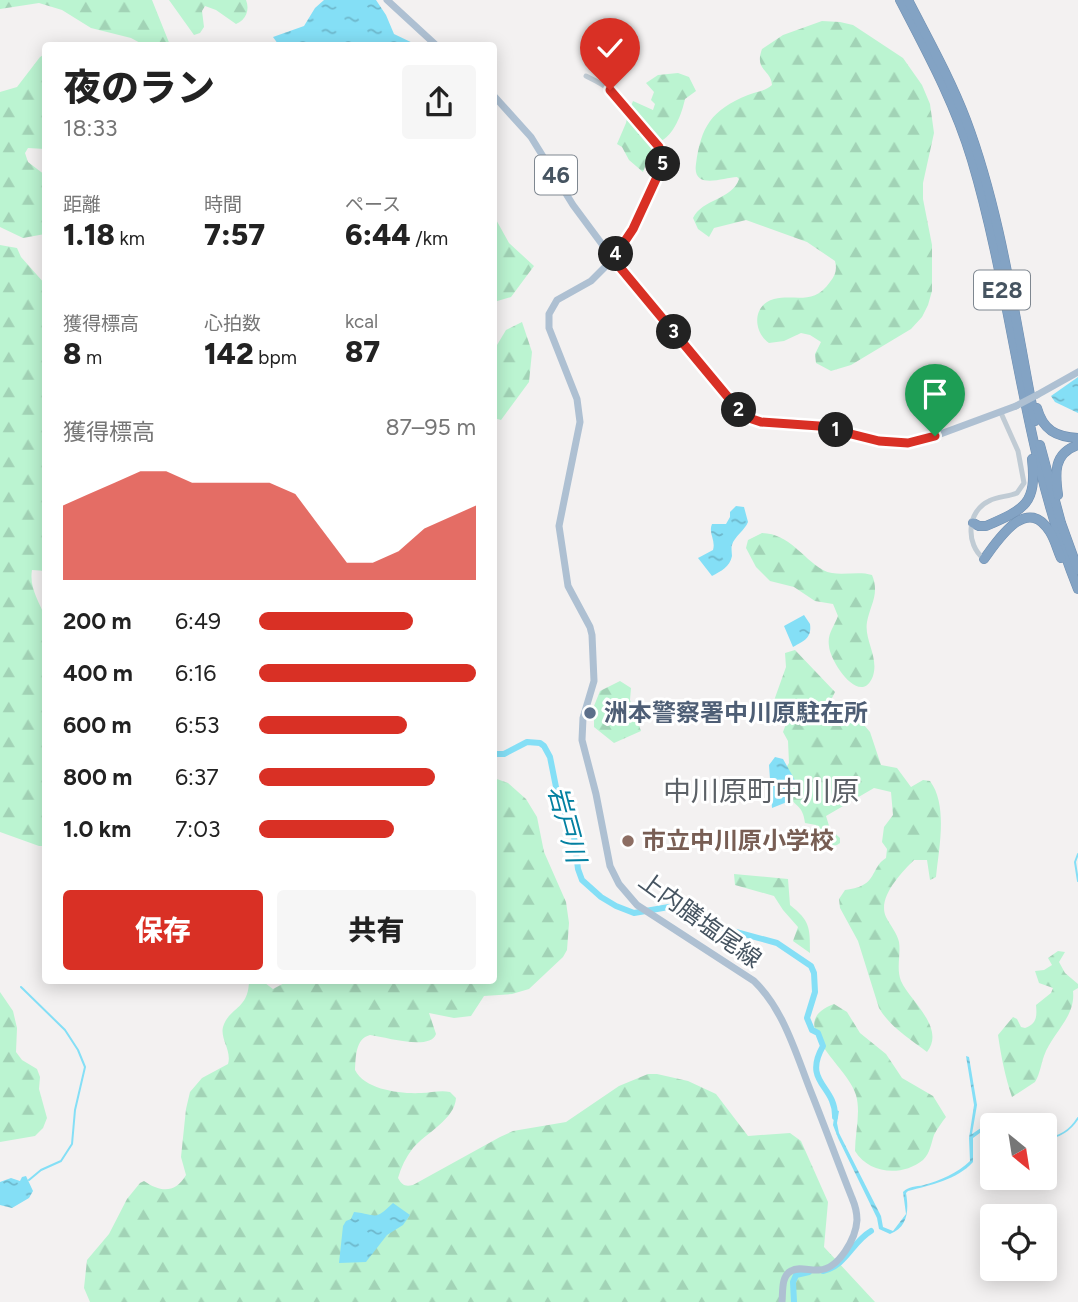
<!DOCTYPE html>
<html lang="ja">
<head>
<meta charset="utf-8">
<style>
	body { margin:0; font-family:Figtree,"Noto Sans JP",sans-serif; background:#f6f6f6; color:#222; height:100vh; display:flex; flex-direction:column; font-size:26px; white-space:nowrap }
	* { box-sizing:border-box; margin:0 }
	p { font-size:23px; color:#767676 }
	.icon { flex:none; width:38px; height:38px; fill:none; stroke:currentColor; stroke-width:2; stroke-linecap:round; stroke-linejoin:round }
	.map { position:relative; flex:1; overflow:hidden }
	.sheet { position:absolute; left:42px; top:42px; width:455px; height:942px; display:flex; flex-direction:column; background:#fff; border-radius:7px; box-shadow:0 4px 18px #0003 }
	.sheet>* { flex:none }
	.needle { width:46px; rotate:150deg }
	.buttons { position:absolute; left:980px; top:1113px; display:grid; gap:14px }
	.buttons a { display:grid; place-items:center; width:77px; height:77px; border-radius:7px; background:#fff; box-shadow:0 4px 18px #0003; font-size:35px }
	.pin { position:absolute; display:grid; place-items:center; width:60px; height:60px; color:#fff; margin:-72px -30px; border-radius:50% 50% 50% 0; rotate:-45deg; box-shadow:0 0 7px #0007 }
	.pin .icon { rotate:45deg }
	.km { position:absolute; width:35px; height:35px; margin:-18px; border-radius:50%; background:#222; color:#fff; font-size:19px; line-height:35px; text-align:center }
	.round { display:grid; place-items:center; flex:none; width:74px; height:74px; border-radius:7px; background:#f6f6f6 }
	.summary { display:flex; align-items:center; justify-content:space-between; height:119px; padding:0 21px }
	h1 { font-size:38px; font-weight:800; line-height:52px }
	.figures { display:grid; grid-template-columns:repeat(3,1fr); gap:10px; height:119px; padding:7px 21px }
	.figures div { display:grid; align-content:center }
	.figures b { font-size:30px; font-weight:800 }
	.figures small { font-size:19px; font-weight:400 }
	.figures p { font-size:19px }
	.chart { height:196px; padding:14px 21px }
	.chart p { display:flex; justify-content:space-between }
	.chart svg { width:100%; height:126px; margin-top:7px; fill:#d93025; opacity:.7 }
	.button { display:flex; gap:14px; margin-top:auto; padding:14px 21px }
	.button a { flex:1; height:80px; border-radius:7px; background:#d93025; color:#fff; font-size:28px; font-weight:800; line-height:80px; text-align:center }
	.button a+a { background:#f6f6f6; color:#222 }
	ul { padding:0 21px; list-style:none; font-size:23px }
	li { display:grid; grid-template-columns:112px 84px 1fr; align-items:center; height:52px }
	li i { height:18px; border-radius:9px; background:#d93025 }
	.map>svg:first-child { display:block }
	.forest { fill:url(#forest-firs) }
	.water { fill:url(#water-ripples) }
	.lines { fill:none; stroke-linecap:round; stroke-linejoin:round }
	.stream { stroke:#84dff6; stroke-width:2 }
	.river { stroke:#84dff6; stroke-width:6 }
	.highway-casing { stroke:#6e8eb0; stroke-width:10 }
	.minor { stroke:#c0cbd4; stroke-width:5 }
	.major { stroke:#aec0d2; stroke-width:7 }
	.highway { stroke:#83a3c4; stroke-width:9 }
	.major-bridge { stroke:#aec0d2; stroke-width:7 }
	.route-casing { stroke:#fff; stroke-width:14 }
	.route { stroke:#d93025; stroke-width:9 }
	.service-dot { fill:#5c6f8a; stroke:#fff; stroke-width:2.5 }
	.education-dot { fill:#8d6e63; stroke:#fff; stroke-width:2.5 }
	.labels { text-anchor:middle; stroke-width:6; stroke-linejoin:round; paint-order:stroke }
	.shield { fill:#fff; stroke:#7e8790; stroke-width:2 }
	.shield-label { font-size:23px; font-weight:bold; fill:#465461 }
	.service-label { font-size:24px; font-weight:bold; fill:#4e5e75; stroke:#fff; text-anchor:start }
	.education-label { font-size:24px; font-weight:bold; fill:#785e54; stroke:#fff; text-anchor:start }
	.street-label { font-size:24px; fill:#465461; stroke:#fff }
	.water-label { font-size:26px; font-style:italic; fill:#0380a1; stroke:#fff }
	.quarter-label { font-size:28px; fill:#5c6167; stroke:#fff }
</style>
</head>
<body>
<div class="map">
<svg width="1078" height="1302" viewBox="0 0 1078 1302">
	<defs>
		<pattern id="forest-firs" width="22" height="20" patternUnits="userSpaceOnUse" patternTransform="scale(1.75)"><rect width="22" height="20" fill="#bbf4d1"/><path d="M5 1l3.5 6h-7zM16 11l3.5 6h-7z" fill="#a2d3b6"/></pattern>
		<pattern id="water-ripples" width="26" height="14" patternUnits="userSpaceOnUse" patternTransform="scale(1.75)"><rect width="26" height="14" fill="#84dff6"/><path d="M2 4q2-2 4 0t4 0M15 11q2-2 4 0t4 0" fill="none" stroke="#6eb7cb"/></pattern>
	</defs>
	<rect width="100%" height="100%" fill="#f3f1f1"/>
	<!-- forest -->
	<g class="forest">
		<polygon points="0,0 152,0 170,45 144,45 131,38 91,28 62,10 39,3 0,9"/>
		<path d="M 169,0 L 246,0 C 250,10 246,20 236,24 L 216,10 L 205,6 L 202,11 L 204,27 L 200,33 L 194,35 Z"/>
		<path d="M 822,21 L 840,22 L 853,25 L 903,58 L 922,85 L 930,104 L 934,133 L 923,183 L 923,199 L 932,245 L 932,291 L 928,305 L 922,317 L 911,329 L 851,365 L 831,371 L 816,363 L 815,354 L 821,342 L 810,335 L 801,333 L 784,341 L 769,343 C 753,332 752,305 774,299 C 796,294 813,306 830,282 C 836,275 837,269 835,261 L 807,242 L 746,220 L 714,228 L 709,237 L 698,229 L 693,218 C 702,199 732,200 739,179 L 737,177 C 722,178 692,190 696,164 C 701,127 711,110 748,95 C 757,91 764,92 772,85 C 771,69 754,71 762,49 L 783,35 Z"/>
		<polygon points="45,54 45,149 28,148 25,153 28,162 45,175 45,234 23,238 0,227 0,92 17,87 40,57"/>
		<path d="M 678,73 L 689,77 L 696,91 L 685,99 C 682,113 674,136 659,142 L 631,106 L 633,101 L 653,110 L 655,104 L 651,100 L 654,92 L 646,83 L 658,75 Z"/>
		<polygon points="628,113 653,146 643,172 629,160 622,147 617,144 626,123"/>
		<polygon points="494,216 509,243 534,266 511,297 494,302"/>
		<path d="M 0,245 L 17,248 L 21,257 L 45,284 L 46,571 L 32,570 C 29,588 39,601 45,617 L 45,846 L 39,846 L 0,832 Z"/>
		<polygon points="522,322 532,352 529,382 501,420 494,418 494,350 506,330"/>
		<path d="M 762,533 C 790,534 801,557 823,570 C 838,578 856,570 872,575 C 880,594 870,605 867,622 C 864,640 879,657 873,676 C 861,708 830,662 829,646 C 827,634 834,627 838,616 L 833,604 L 815,601 L 794,587 L 770,581 L 756,567 L 746,548 L 748,540 Z"/>
		<path d="M 795,650 L 835,692 L 831,700 L 851,720 L 859,719 L 870,732 L 881,765 L 897,768 L 911,787 L 923,780 L 930,781 C 948,805 939,848 936,877 L 930,880 L 927,860 L 914,860 C 901,873 877,898 886,917 C 890,925 897,933 899,942 C 901,955 896,968 901,981 C 910,1001 946,1028 927,1052 C 910,1039 890,1027 879,1008 L 858,941 L 840,908 L 839,899 L 845,890 C 851,889 858,888 863,885 C 875,879 874,865 886,858 L 887,849 L 882,842 L 884,827 L 893,815 L 891,792 L 874,788 L 826,816 L 830,829 L 840,838 L 840,843 L 837,845 L 826,847 L 818,842 L 816,825 L 805,823 C 803,804 793,806 791,797 C 788,784 797,781 786,768 L 789,763 L 788,741 L 783,732 L 786,724 L 780,715 L 774,714 L 771,709 L 786,667 L 785,653 Z"/>
		<polygon points="620,681 631,688 630,700 641,731 614,743 594,727 594,706 600,691"/>
		<path d="M 494,778 L 508,783 L 526,799 L 537,817 L 544,852 L 566,902 L 569,923 L 567,950 L 563,957 L 529,989 L 512,994 L 484,996 L 471,1016 L 454,1018 L 429,1013 L 436,1034 C 430,1051 386,1037 370,1035 C 355,1039 356,1057 355,1070 C 365,1090 401,1094 421,1093 C 431,1093 440,1090 450,1092 L 456,1098 C 455,1119 426,1133 413,1148 C 406,1157 401,1167 398,1178 C 402,1185 405,1187 413,1185 L 500,1137 L 513,1131 L 566,1122 L 619,1086 L 648,1074 L 657,1074 L 688,1081 L 716,1094 L 748,1136 L 790,1133 L 801,1141 L 828,1202 L 824,1247 L 875,1302 L 90,1302 L 84,1288 L 87,1260 L 109,1234 L 127,1199 L 140,1183 L 144,1181 C 160,1192 175,1194 186,1175 L 181,1157 L 186,1109 L 190,1092 L 202,1078 L 228,1064 C 232,1051 220,1039 223,1027 C 229,1007 249,1010 249,980 L 261,980 L 273,989 L 290,980 L 494,980 Z"/>
		<path d="M 734,874 L 788,879 L 790,905 C 810,921 810,927 810,953 L 793,941 L 798,927 L 783,910 L 774,896 L 735,885 Z"/>
		<path d="M 1058,951 L 1065,952 L 1059,962 L 1065,973 L 1078,984 L 1078,988 L 1073,991 C 1076,1017 1052,1033 1044,1056 C 1041,1064 1040,1074 1035,1082 L 1012,1097 C 1005,1076 1001,1056 998,1035 L 1013,1017 L 1017,1019 L 1021,1027 L 1025,1028 C 1037,1024 1037,1016 1036,1005 L 1051,993 L 1053,988 L 1039,983 L 1035,971 L 1044,970 L 1052,965 L 1048,958 Z"/>
		<polygon points="0,992 13,1011 17,1028 16,1052 22,1060 37,1069 40,1077 39,1089 47,1118 43,1128 35,1136 0,1142"/>
		<path d="M 834,1004 L 847,1012 L 860,1033 L 886,1054 L 902,1078 L 933,1096 L 946,1117 C 942,1122 937,1129 934,1135 C 931,1144 930,1153 923,1160 C 902,1177 869,1174 855,1151 C 855,1133 861,1113 856,1095 C 848,1066 782,1023 834,1004 Z"/>
	</g>
	<!-- water -->
	<g class="water">
		<polygon points="324,0 376,0 386,15 394,34 417,45 278,44 273,37 304,26 315,8"/>
		<polygon points="1078,377 1078,413 1055,402 1051,396"/>
		<path d="M 736,506 L 744,507 L 748,522 C 745,530 734,537 732,545 C 731,546 732,555 732,556 C 730,567 721,571 712,576 L 698,558 L 713,550 C 716,540 708,533 712,524 L 726,524 L 730,517 L 730,512 Z"/>
		<path d="M 804,615 L 810,624 C 812,638 804,641 793,647 L 784,626 Z"/>
		<polygon points="775,757 783,759 796,782 791,794 792,800 772,808 769,765"/>
		<path d="M 966,1056 L 969,1057 L 977,1105 L 972,1134 L 1003,1113 L 1021,1125 L 1002,1117 L 973,1138 L 973,1162 C 957,1180 930,1185 908,1191 L 906,1193 C 909,1210 908,1227 890,1234 L 879,1229 L 877,1218 L 838,1138 L 833,1125 L 835,1110 L 839,1111 L 837,1123 L 839,1133 L 881,1216 L 883,1227 L 893,1231 L 906,1214 L 903,1192 C 909,1186 915,1187 924,1185 C 939,1181 958,1173 970,1161 L 969,1138 L 974,1105 Z"/>
		<polygon points="26,1176 33,1191 29,1198 12,1208 0,1205 0,1182 11,1178 20,1181 22,1177"/>
		<path d="M 393,1203 L 410,1215 L 403,1225 L 387,1235 L 366,1262 L 339,1263 L 343,1226 L 346,1221 L 351,1219 L 354,1212 C 379,1215 374,1221 393,1203 Z"/>
	</g>
	<g class="lines">
		<!-- stream -->
		<g class="stream">
			<polyline points="1078,854 1075,862 1078,881"/>
			<polyline points="21,987 65,1030 78,1050 85,1067 75,1110 72,1144 61,1161 41,1170 29,1180"/>
			<path d="M 1045,1139 C 1060,1137 1070,1131 1078,1118"/>
		</g>
		<!-- river -->
		<g class="river">
			<path d="M 494,754 L 504,754 L 527,742 L 540,743 L 544,746 L 550,757 L 557,792 L 574,837 L 578,869 L 582,880 L 601,897 L 616,906 L 634,913 L 686,904 L 693,906 L 725,929 L 777,943 L 811,966 L 814,973 L 815,992 L 807,1018 L 812,1030 L 818,1033 L 823,1046 C 802,1083 836,1085 835,1117"/>
			<path d="M 823,1271 C 846,1266 852,1242 871,1231"/>
			<polyline points="794,1302 793,1282 796,1275 809,1272"/>
		</g>
		<defs>
			<g id="highway">
				<path d="M 900,0 C 927,52 955,103 972,160 C 1014,301 1022,451 1078,589"/>
				<path d="M 908,0 C 928,39 950,78 966,120 C 1002,216 1015,321 1035,421"/>
				<path d="M 1037,408 C 1043,430 1056,437 1078,438"/>
				<polyline points="1040,445 1061,523 1078,570"/>
				<path d="M 1058,495 C 1055,474 1053,453 1078,445"/>
				<path d="M 973,523 L 979,526 L 986,526 C 1025,509 1037,504 1032,459"/>
				<path d="M 984,559 C 998,540 1027,494 1050,532 C 1055,540 1057,549 1061,558"/>
			</g>
		</defs>
		<!-- highway casing -->
		<use href="#highway" class="highway-casing"/>
		<!-- minor -->
		<g class="minor">
			<path d="M 586,76 C 594,80 603,84 610,90 C 623,102 664,146 663,163 C 662,184 626,240 613,259"/>
			<path d="M 984,559 C 965,544 967,511 989,501 C 998,496 1008,497 1017,493 L 1024,483 L 1018,451 L 1001,413"/>
		</g>
		<!-- major -->
		<g class="major">
			<polyline points="387,0 437,46"/>
			<polyline points="494,96 531,137 573,205 613,259 731,401 742,413 761,422 819,426 879,441 904,443 935,436 1016,406"/>
			<path d="M 613,259 L 591,281 L 557,300 L 549,314 L 549,328 L 577,399 L 580,422 L 559,526 L 568,586 L 590,627 L 592,635 L 594,681 L 583,718 L 582,740 L 596,794 L 610,866 L 619,884 L 637,905 L 754,981 C 784,1010 796,1054 811,1092 C 825,1127 838,1163 852,1198 C 855,1205 857,1212 857,1220 C 856,1238 839,1269 819,1270 C 810,1271 799,1266 791,1271 C 781,1276 783,1292 782,1302"/>
			<polyline points="1037,395 1078,372"/>
		</g>
		<!-- highway -->
		<use href="#highway" class="highway"/>
		<!-- major-bridge -->
		<polyline class="major-bridge" points="1016,406 1037,395"/>
	</g>
	<g class="lines">
		<defs>
			<polyline id="route" points="610,90 659,147 663,164 633,229 613,259 737,408 749,418 761,422 819,426 879,441 908,443 935,436"/>
		</defs>
		<!-- route casing -->
		<use href="#route" class="route-casing"/>
		<!-- route -->
		<use href="#route" class="route"/>
	</g>
	<!-- markers -->
	<circle class="service-dot" cx="590" cy="713" r="7"/>
	<circle class="education-dot" cx="628" cy="841" r="7"/>
	<g class="labels">
		<!-- shield labels -->
		<g class="shield">
			<rect x="535" y="155.5" width="42" height="39" rx="5"/>
			<rect x="974" y="270.5" width="56" height="39" rx="5"/>
		</g>
		<g class="shield-label">
			<text x="556" y="183">46</text>
			<text x="1002" y="298">E28</text>
		</g>
		<!-- service labels -->
		<g class="service-label">
			<text x="604" y="721">洲本警察署中川原駐在所</text>
		</g>
		<!-- education labels -->
		<g class="education-label">
			<text x="642" y="849">市立中川原小学校</text>
		</g>
		<!-- street labels -->
		<g class="street-label">
			<text transform="translate(700 920) rotate(36)" y="8">上内膳塩尾線</text>
		</g>
		<!-- water labels -->
		<g class="water-label">
			<text transform="translate(567 824) rotate(75)" y="9">岩戸川</text>
		</g>
		<!-- quarter labels -->
		<g class="quarter-label">
			<text x="761" y="801">中川原町中川原</text>
		</g>
	</g>
</svg>
<div class="buttons">
<a><svg class="needle" viewBox="-14 -14 28 28"><path d="M0-13l5 13h-10z" fill="#e53935"/><path d="M0 13l5-13h-10z" fill="#767676"/></svg></a>
<a><svg class="icon" aria-label="locate" viewBox="0 0 24 24"><circle cx="12" cy="12" r="6"/><path d="M12 2v4M12 18v4M2 12h4M18 12h4"/></svg></a>
</div>
<div class="pin" style="left:935px;top:436px;background:#1e9e55"><svg class="icon" aria-label="arrive" viewBox="0 0 24 24"><path d="M6 21V4h12l-3 4 3 4H6"/></svg></div>
<div class="pin" style="left:610px;top:90px;background:#d93025"><svg class="icon" aria-label="check" viewBox="0 0 24 24"><path d="M5 12l5 5 9-10"/></svg></div>
<b class="km" style="left:836px;top:430px">1</b>
<b class="km" style="left:739px;top:410px">2</b>
<b class="km" style="left:674px;top:332px">3</b>
<b class="km" style="left:616px;top:254px">4</b>
<b class="km" style="left:663px;top:164px">5</b>
<section class="sheet">
<div class="summary"><div><h1>夜のラン</h1><p>18:33</p></div><a class="round"><svg class="icon" aria-label="share" viewBox="0 0 24 24"><path d="M12 15V3M7 8l5-5 5 5M5 13v7h14v-7"/></svg></a></div>
<div class="figures">
<div><p>距離</p><b>1.18<small> km</small></b></div>
<div><p>時間</p><b>7:57</b></div>
<div><p>ペース</p><b>6:44<small> /km</small></b></div>
</div>
<div class="figures">
<div><p>獲得標高</p><b>8<small> m</small></b></div>
<div><p>心拍数</p><b>142<small> bpm</small></b></div>
<div><p>kcal</p><b>87</b></div>
</div>
<div class="chart"><p><span>獲得標高</span>87–95 m</p>
<svg viewBox="0 0 160 44" preserveAspectRatio="none"><path d="M0 44V18L10 14L20 10L30 6L40 6L50 10L60 10L70 10L80 10L90 14L100 26L110 38L120 38L130 34L140 26L150 22L160 18V44z"/></svg>
</div>
<ul>
<li><b>200 m</b>6:49<i style="width:71%"></i></li>
<li><b>400 m</b>6:16<i style="width:100%"></i></li>
<li><b>600 m</b>6:53<i style="width:68%"></i></li>
<li><b>800 m</b>6:37<i style="width:81%"></i></li>
<li><b>1.0 km</b>7:03<i style="width:62%"></i></li>
</ul>
<div class="button"><a>保存</a><a>共有</a></div>
</section>
</div>
</body>
</html>
